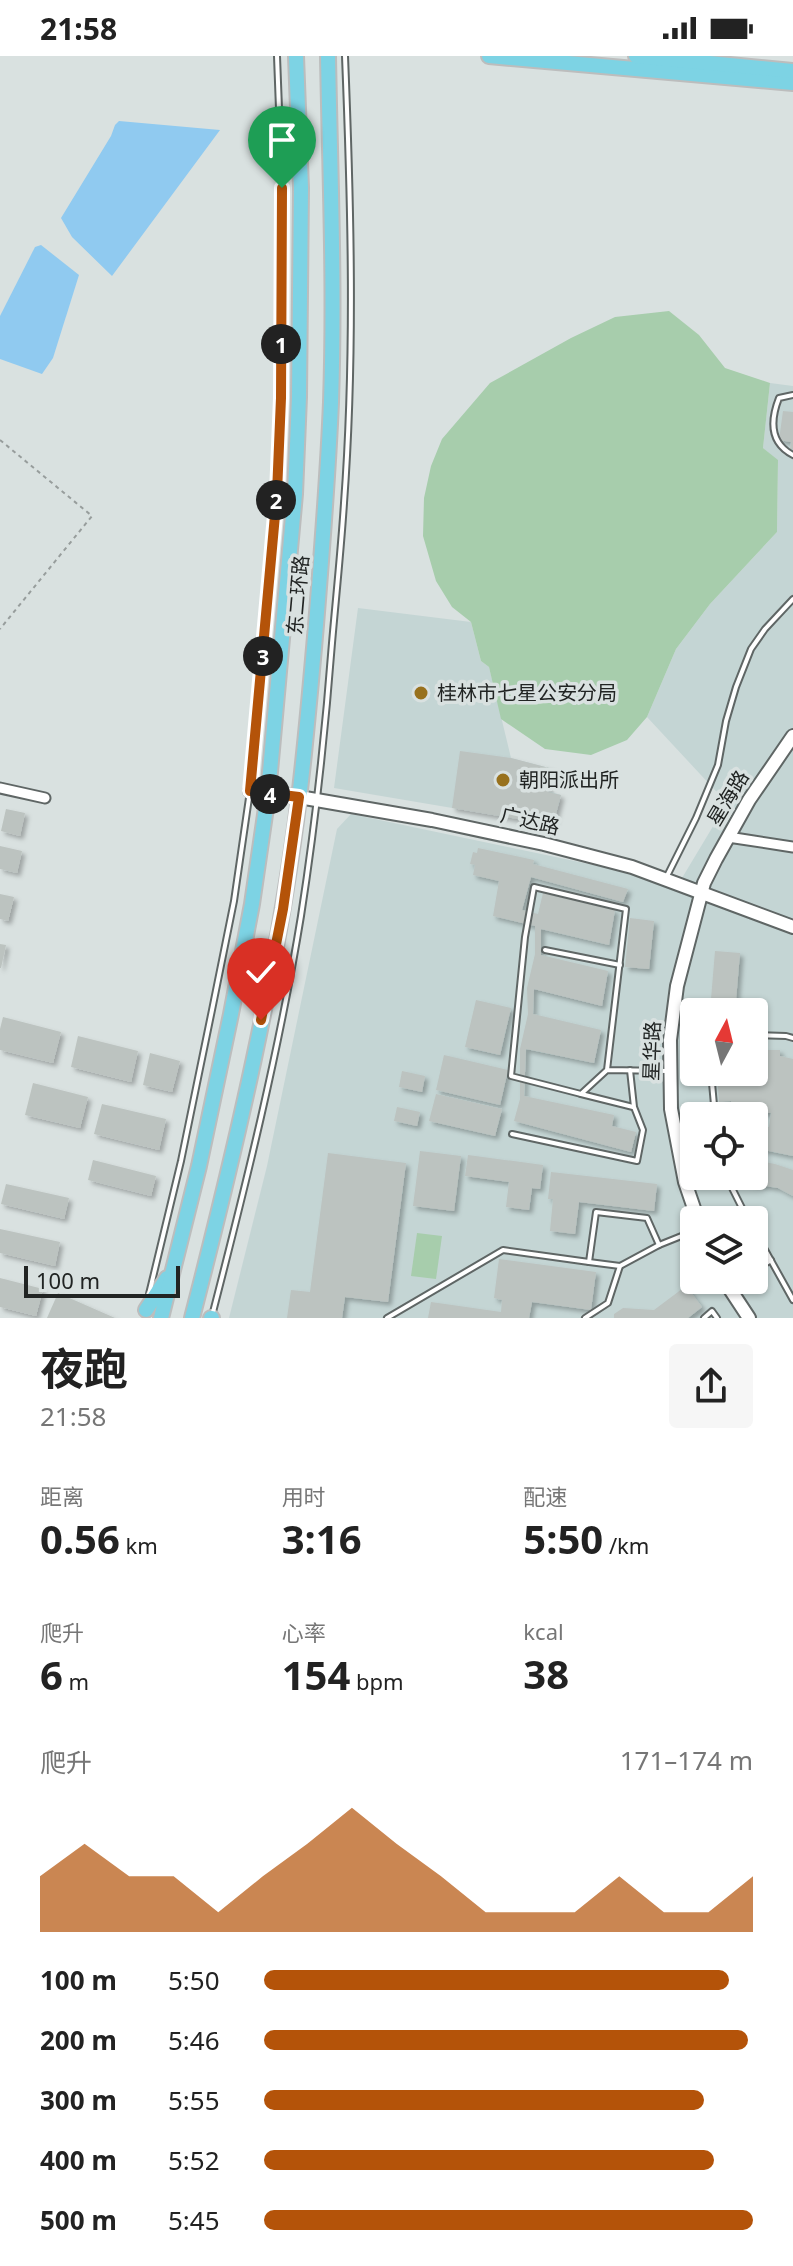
<!DOCTYPE html>
<html lang="zh">
<head>
<meta charset="utf-8">
<style>
	body { margin:0; font-family:"Noto Sans","Noto Sans SC",sans-serif; background:#f6f6f6; color:#222; height:100vh; display:flex; flex-direction:column; font-size:30px; white-space:nowrap }
	* { box-sizing:border-box; margin:0 }
	p { font-size:26px; color:#767676 }
	.icon { flex:none; width:44px; height:44px; fill:none; stroke:currentColor; stroke-width:2; stroke-linecap:round; stroke-linejoin:round }
	.map { position:relative; height:1262px; overflow:hidden }
	.details { display:flex; flex-direction:column; background:#fff; flex:1 }
	.details>* { flex:none }
	.needle { width:52px; rotate:7deg }
	.buttons { position:absolute; left:680px; top:942px; display:grid; gap:16px }
	.buttons a { display:grid; place-items:center; width:88px; height:88px; border-radius:8px; background:#fff; box-shadow:0 2px 6px #0004; font-size:40px }
	.scale { position:absolute; left:24px; bottom:20px; width:156px; box-sizing:border-box; padding-left:8px; border:4px solid #212423; border-top:0; font-size:22px; line-height:28px; white-space:nowrap; color:#212423; -webkit-text-stroke:6px #d9e1e0; paint-order:stroke }
	.pin { position:absolute; display:grid; place-items:center; width:68px; height:68px; color:#fff; margin:-82px -34px; border-radius:50% 50% 50% 0; rotate:-45deg; box-shadow:0 0 8px #0007 }
	.pin .icon { rotate:45deg }
	.km { position:absolute; width:40px; height:40px; margin:-20px; border-radius:50%; background:#222; color:#fff; font-size:22px; line-height:40px; text-align:center }
	.round { display:grid; place-items:center; flex:none; width:84px; height:84px; border-radius:8px; background:#f6f6f6 }
	.summary { display:flex; align-items:center; justify-content:space-between; height:136px; padding:0 40px }
	h1 { font-size:44px; font-weight:700; line-height:60px }
	.figures { display:grid; grid-template-columns:repeat(3,1fr); gap:12px; height:136px; padding:8px 40px }
	.figures div { display:grid; align-content:center }
	.figures b { font-size:40px; font-weight:700 }
	.figures small { font-size:22px; font-weight:400 }
	.figures p { font-size:22px }
	.chart { height:224px; padding:16px 40px }
	.chart p { display:flex; justify-content:space-between }
	.chart svg { width:100%; height:144px; margin-top:8px; fill:#b45309; opacity:.7 }
	ul { padding:0 40px; list-style:none; font-size:26px }
	li { display:grid; grid-template-columns:128px 96px 1fr; align-items:center; height:60px }
	li i { height:20px; border-radius:10px; background:#b45309 }
	.status { display:flex; justify-content:space-between; align-items:center; height:56px; padding:0 40px; background:#fff; direction:ltr }
	.status svg { height:22px; fill:currentColor }
	.map>svg:first-child { display:block }
	.built { fill:#c4d5d4; fill-rule:evenodd }
	.green { fill:#a7cdac }
	.water { fill:#90caf0 }
	.building { fill:#bcc3c0; filter:url(#shadow) }
	.lines { fill:none; stroke-linecap:round; stroke-linejoin:round }
	.lane-casing { stroke:#5f6665; stroke-width:8 }
	.street-casing { stroke:#5f6665; stroke-width:13 }
	.secondary-casing { stroke:#5f6665; stroke-width:16 }
	.primary-casing { stroke:#bcbdbd; stroke-width:18 }
	.path { stroke:#979d9c; stroke-width:2; stroke-dasharray:4 4; stroke-linecap:butt }
	.lane { stroke:#fff; stroke-width:4 }
	.street { stroke:#fff; stroke-width:9 }
	.secondary { stroke:#fff; stroke-width:12 }
	.primary { stroke:#7dd3e4; stroke-width:14 }
	.route-casing { stroke:#fff; stroke-width:16 }
	.route { stroke:#b45309; stroke-width:10 }
	.poi-dot { fill:#98711d; stroke:#d9e1e0; stroke-width:3 }
	.labels { text-anchor:middle; stroke-width:7; stroke-linejoin:round; paint-order:stroke }
	.street-label { font-size:20px; fill:#212423; stroke:#d9e1e0 }
	.poi-label { font-size:20px; fill:#212423; stroke:#d9e1e0; text-anchor:start }
</style>
</head>
<body>
<div class="status"><b>21:58</b><svg viewBox="0 0 49 12"><path d="M0 12V9h3v3zM5 12V6h3v6zM10 12V3h3v9zM15 12V0h3v12zM26 1h20v11H26zM47 4h2v5h-2z"/></svg></div>
<div class="map">
<svg width="793" height="1262" viewBox="0 0 793 1262">
	<defs>
		<filter id="shadow"><feDropShadow dx="3.5" dy="3.5" stdDeviation="2" flood-color="#0004"/></filter>
	</defs>
	<rect width="100%" height="100%" fill="#d9e1e0"/>
	<!-- built -->
	<g class="built">
		<path d="M 770,327 L 793,330 L 793,1262 L 229,1262 L 267,1110 L 337,773 L 351,758 L 679,827 L 727,747 L 647,661 L 676,593 L 710,548 L 777,476 L 778,405 L 763,392 ZM 694,956 L 754,956 L 754,1016 L 694,1016 ZM 694,1060 L 754,1060 L 754,1120 L 694,1120 ZM 694,1164 L 754,1164 L 754,1224 L 694,1224 Z"/>
		<polygon points="358,552 471,566 481,605 489,611 511,702 553,713 548,735 561,739 553,769 334,732"/>
	</g>
	<!-- green -->
	<g class="green">
		<polygon points="669,255 699,279 725,312 770,327 763,392 778,404 777,476 710,548 676,593 647,661 627,684 591,699 545,693 501,663 489,611 481,605 471,566 452,551 436,525 423,480 424,442 431,410 442,383 490,327 571,282 615,261"/>
		<polygon points="417,1177 442,1180 436,1223 411,1220"/>
	</g>
	<!-- water -->
	<g class="water">
		<polygon points="119,65 220,74 112,220 72,181 61,162 111,80 115,69"/>
		<polygon points="41,189 79,219 53,302 42,318 0,303 0,260 35,191"/>
	</g>
	<!-- building -->
	<g class="building">
		<polygon points="783,355 793,356 793,393 790,393 791,386 779,384"/>
		<polygon points="460,695 511,702 553,713 548,736 561,739 553,769 452,752"/>
		<polygon points="6,753 25,757 20,780 1,775"/>
		<polygon points="0,790 22,795 17,817 0,813"/>
		<polygon points="478,792 534,804 533,808 628,833 623,846 531,821 522,854 538,858 543,837 615,854 609,889 541,873 541,899 608,915 602,950 534,933 533,958 601,974 594,1007 526,993 524,1040 614,1059 612,1070 636,1076 631,1096 514,1065 520,1043 520,993 528,958 527,932 535,898 535,870 493,860 499,825 473,819 475,809 470,808 473,796 477,797"/>
		<polygon points="0,838 14,841 8,865 0,863"/>
		<polygon points="630,862 654,865 649,913 625,911"/>
		<polygon points="0,888 6,889 1,912 0,912"/>
		<polygon points="715,895 740,897 735,956 710,955"/>
		<polygon points="476,944 511,952 500,999 465,991"/>
		<polygon points="3,961 61,976 53,1007 0,994 0,973"/>
		<polygon points="78,980 138,995 131,1026 71,1011"/>
		<polygon points="754,994 780,994 780,1000 793,1003 793,1100 759,1093 762,1070 769,1071 771,1057 732,1056 731,1045 719,1046 717,1016 754,1016"/>
		<polygon points="150,997 180,1005 172,1036 143,1029"/>
		<polygon points="444,999 508,1014 500,1049 436,1034"/>
		<polygon points="402,1015 425,1020 422,1036 399,1031"/>
		<polygon points="33,1027 88,1041 80,1072 25,1059"/>
		<polygon points="436,1038 502,1053 495,1080 429,1065"/>
		<polygon points="102,1048 166,1063 159,1094 94,1078"/>
		<polygon points="397,1051 420,1056 417,1070 394,1065"/>
		<polygon points="420,1095 461,1100 454,1155 413,1150"/>
		<polygon points="328,1097 406,1107 388,1246 345,1241 342,1262 287,1262 291,1234 310,1236"/>
		<polygon points="468,1099 543,1109 540,1133 532,1132 529,1154 506,1151 509,1126 465,1120"/>
		<polygon points="93,1104 156,1120 151,1140 88,1124"/>
		<polygon points="754,1104 775,1108 793,1114 793,1140 778,1132 746,1127 746,1120 754,1120"/>
		<polygon points="551,1116 657,1128 654,1155 579,1146 575,1178 550,1175 553,1143 548,1143"/>
		<polygon points="6,1128 69,1142 64,1163 1,1148"/>
		<polygon points="0,1173 60,1186 55,1210 0,1197"/>
		<polygon points="499,1203 596,1216 591,1254 532,1246 529,1262 428,1262 431,1246 501,1256 502,1244 494,1242"/>
		<polygon points="0,1222 43,1233 36,1260 0,1251"/>
		<polygon points="686,1230 702,1251 688,1262 614,1262 614,1258 623,1252 654,1254"/>
		<polygon points="58,1237 115,1262 47,1262"/>
	</g>
	<g class="lines">
		<defs>
			<g id="lane">
				<path d="M 793,339 L 779,342 C 770,365 770,387 793,399"/>
				<polyline points="667,820 696,762 718,709 726,665 736,631 751,593 765,573 793,543"/>
				<polyline points="545,894 620,909"/>
				<polyline points="754,979 786,980 793,982"/>
				<polyline points="607,1014 581,1038 511,1020 525,881 534,831 626,853 607,1014 668,1015"/>
				<polyline points="711,1016 715,1060"/>
				<polyline points="581,1038 633,1051"/>
				<polyline points="512,1078 637,1105 643,1074 634,1051 630,1014"/>
				<polyline points="726,1120 748,1164"/>
				<polyline points="754,1174 793,1244"/>
				<polyline points="589,1206 620,1210"/>
				<polyline points="754,1215 771,1204"/>
				<polyline points="149,1238 181,1105 212,954 234,845 250,735 277,437 281,342 282,132 277,0"/>
				<path d="M 212,1260 C 246,1128 279,995 301,860 C 315,770 325,679 332,587 C 336,541 341,494 344,447 C 355,299 351,149 345,0"/>
				<polyline points="387,1262 503,1194 589,1206 596,1156 647,1162 659,1189"/>
				<polyline points="585,1262 608,1247 620,1210 659,1189 694,1175"/>
				<polyline points="704,1262 712,1255 717,1262"/>
			</g>
			<g id="street">
				<polyline points="0,732 45,742"/>
				<polyline points="728,781 793,791"/>
			</g>
			<g id="secondary">
				<polyline points="250,735 299,741 432,764 544,788 632,811 793,871"/>
				<polyline points="698,1164 685,1126 671,1053 670,984 677,930 704,827 716,803 749,744 793,680"/>
				<polyline points="724,1224 749,1262"/>
			</g>
			<g id="primary">
				<polyline points="489,0 793,27"/>
				<polyline points="636,0 793,15"/>
				<polyline points="146,1254 167,1222"/>
				<polyline points="161,1262 199,1110 231,958 252,848 268,738 295,438 299,341 301,132 296,0"/>
				<path d="M 192,1262 C 236,1091 277,917 299,742 C 306,685 311,627 316,569 C 322,495 328,421 331,346 C 335,230 330,115 328,0"/>
				<polyline points="211,1262 212,1262"/>
			</g>
		</defs>
		<!-- lane casing -->
		<use href="#lane" class="lane-casing"/>
		<!-- street casing -->
		<use href="#street" class="street-casing"/>
		<!-- secondary casing -->
		<use href="#secondary" class="secondary-casing"/>
		<!-- primary casing -->
		<use href="#primary" class="primary-casing"/>
		<!-- path -->
		<polyline class="path" points="0,384 92,460 0,573"/>
		<!-- lane -->
		<use href="#lane" class="lane"/>
		<!-- street -->
		<use href="#street" class="street"/>
		<!-- secondary -->
		<use href="#secondary" class="secondary"/>
		<!-- primary -->
		<use href="#primary" class="primary"/>
	</g>
	<g class="lines">
		<defs>
			<polyline id="route" points="261,964 283,853 299,741 250,735 277,437 281,342 282,132"/>
		</defs>
		<!-- route casing -->
		<use href="#route" class="route-casing"/>
		<!-- route -->
		<use href="#route" class="route"/>
	</g>
	<!-- markers -->
	<g class="poi-dot">
		<circle cx="421" cy="637" r="8"/>
		<circle cx="503" cy="724" r="8"/>
	</g>
	<g class="labels">
		<!-- street labels -->
		<g class="street-label">
			<text transform="translate(298 539) rotate(-85)" y="7">东二环路</text>
			<text transform="translate(728 742) rotate(-59)" y="7">星海路</text>
			<text transform="translate(530 765) rotate(13)" y="7">广达路</text>
			<text transform="translate(652 995) rotate(-88)" y="7">星华路</text>
		</g>
		<!-- poi labels -->
		<g class="poi-label">
			<text x="437" y="644">桂林市七星公安分局</text>
			<text x="519" y="731">朝阳派出所</text>
		</g>
	</g>
</svg>
<div class="buttons">
<a><svg class="needle" viewBox="-14 -14 28 28"><path d="M0-13l5 13h-10z" fill="#e53935"/><path d="M0 13l5-13h-10z" fill="#767676"/></svg></a>
<a><svg class="icon" aria-label="locate" viewBox="0 0 24 24"><circle cx="12" cy="12" r="6"/><path d="M12 2v4M12 18v4M2 12h4M18 12h4"/></svg></a>
<a><svg class="icon" aria-label="layers" viewBox="0 0 24 24"><path d="M12 4l9 5-9 5-9-5zM3 14l9 5 9-5"/></svg></a>
</div>
<div class="scale">100 m</div>
<div class="pin" style="left:282px;top:132px;background:#1e9e55"><svg class="icon" aria-label="arrive" viewBox="0 0 24 24"><path d="M6 21V4h12l-3 4 3 4H6"/></svg></div>
<div class="pin" style="left:261px;top:964px;background:#d93025"><svg class="icon" aria-label="check" viewBox="0 0 24 24"><path d="M5 12l5 5 9-10"/></svg></div>
<b class="km" style="left:281px;top:288px">1</b>
<b class="km" style="left:276px;top:444px">2</b>
<b class="km" style="left:263px;top:600px">3</b>
<b class="km" style="left:270px;top:738px">4</b>
</div>
<section class="details">
<div class="summary"><div><h1>夜跑</h1><p>21:58</p></div><a class="round"><svg class="icon" aria-label="share" viewBox="0 0 24 24"><path d="M12 15V3M7 8l5-5 5 5M5 13v7h14v-7"/></svg></a></div>
<div class="figures">
<div><p>距离</p><b>0.56<small> km</small></b></div>
<div><p>用时</p><b>3:16</b></div>
<div><p>配速</p><b>5:50<small> /km</small></b></div>
</div>
<div class="figures">
<div><p>爬升</p><b>6<small> m</small></b></div>
<div><p>心率</p><b>154<small> bpm</small></b></div>
<div><p>kcal</p><b>38</b></div>
</div>
<div class="chart"><p><span>爬升</span>171–174 m</p>
<svg viewBox="0 0 160 44" preserveAspectRatio="none"><path d="M0 44V27L10 17L20 27L30 27L40 38L50 27L60 17L70 6L80 17L90 27L100 38L110 38L120 38L130 27L140 38L150 38L160 27V44z"/></svg>
</div>
<ul>
<li><b>100 m</b>5:50<i style="width:95%"></i></li>
<li><b>200 m</b>5:46<i style="width:99%"></i></li>
<li><b>300 m</b>5:55<i style="width:90%"></i></li>
<li><b>400 m</b>5:52<i style="width:92%"></i></li>
<li><b>500 m</b>5:45<i style="width:100%"></i></li>
</ul>
</section>
</body>
</html>
